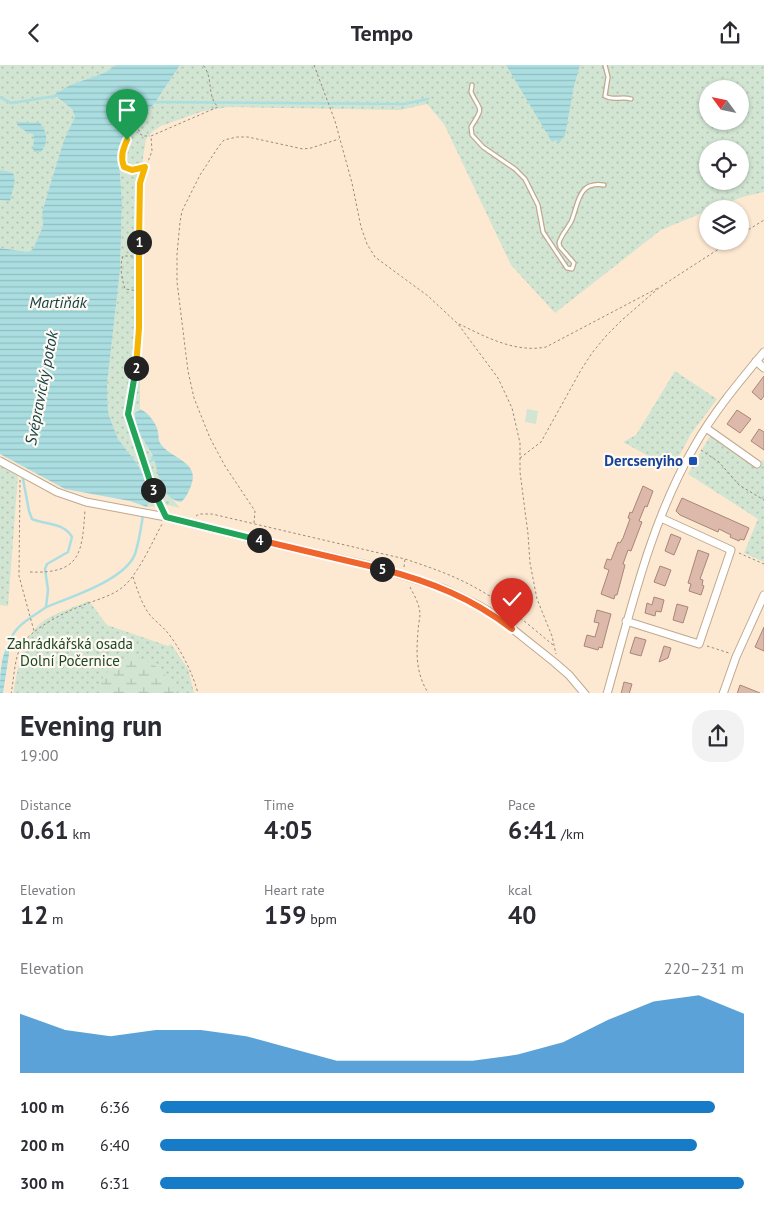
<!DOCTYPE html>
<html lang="en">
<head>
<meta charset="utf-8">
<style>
	body { margin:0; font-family:"PT Sans",sans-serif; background:#f2f2f3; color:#2b2b33; height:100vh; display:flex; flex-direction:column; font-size:19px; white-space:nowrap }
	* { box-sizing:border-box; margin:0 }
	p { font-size:16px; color:#7c7c81 }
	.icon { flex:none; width:28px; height:28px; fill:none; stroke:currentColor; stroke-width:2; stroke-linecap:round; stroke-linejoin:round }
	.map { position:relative; height:628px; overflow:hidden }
	.panel { display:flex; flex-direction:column; background:#fff; flex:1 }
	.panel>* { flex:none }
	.needle { width:32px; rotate:303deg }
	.tools { position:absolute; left:699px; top:15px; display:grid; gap:10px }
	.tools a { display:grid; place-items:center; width:50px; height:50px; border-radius:50%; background:#fff; box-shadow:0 1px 4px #0004; font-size:25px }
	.pin { position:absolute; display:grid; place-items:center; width:42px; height:42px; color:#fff; margin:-51px -21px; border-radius:50% 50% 50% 0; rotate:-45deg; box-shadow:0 0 5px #0007 }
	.pin .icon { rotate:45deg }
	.km { position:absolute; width:25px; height:25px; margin:-12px; border-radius:50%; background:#222; color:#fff; font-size:14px; line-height:25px; text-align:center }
	.round { display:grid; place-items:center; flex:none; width:52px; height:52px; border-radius:20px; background:#f2f2f3 }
	.summary { display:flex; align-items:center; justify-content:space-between; height:85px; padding:0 20px }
	h1 { font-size:28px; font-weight:600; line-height:38px }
	.stats { display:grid; grid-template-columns:repeat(3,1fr); gap:8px; height:85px; padding:5px 20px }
	.stats div { display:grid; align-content:center }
	.stats b { font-size:25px; font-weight:600 }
	.stats small { font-size:14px; font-weight:400 }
	.stats p { font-size:14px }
	.chart { height:140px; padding:10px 20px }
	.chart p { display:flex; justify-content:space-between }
	.chart svg { width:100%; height:90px; margin-top:5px; fill:#177cc8; opacity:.7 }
	ul { padding:0 20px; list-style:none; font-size:16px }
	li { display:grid; grid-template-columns:80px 60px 1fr; align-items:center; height:38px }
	li i { height:12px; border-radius:6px; background:#177cc8 }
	header { display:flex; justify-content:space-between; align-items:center; height:65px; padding:0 20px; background:#fff; font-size:22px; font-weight:600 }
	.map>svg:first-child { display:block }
	.grass { fill:url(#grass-dots); fill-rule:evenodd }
	.wetland { fill:url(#wetland-marsh) }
	.park { fill:#d1e5d2 }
	.water { fill:url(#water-rules) }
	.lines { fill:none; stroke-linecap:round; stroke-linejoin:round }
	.stream { stroke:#abdee1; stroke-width:2.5 }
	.building { fill:#ddb9ab; stroke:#a88678 }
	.service-casing { stroke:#c0a98d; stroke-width:5.5 }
	.minor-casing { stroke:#c0a98d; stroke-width:9 }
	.path { stroke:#998a79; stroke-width:1; stroke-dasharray:2.5 2.5; stroke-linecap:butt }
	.service { stroke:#fff; stroke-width:3 }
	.minor { stroke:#fff; stroke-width:7 }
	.split-1-casing { stroke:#fff; stroke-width:10 }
	.split-2-casing { stroke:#fff; stroke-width:10 }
	.split-3-casing { stroke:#fff; stroke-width:10 }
	.split-4-casing { stroke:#fff; stroke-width:10 }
	.split-5-casing { stroke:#fff; stroke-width:10 }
	.split-6-casing { stroke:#fff; stroke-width:10 }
	.split-1 { stroke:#f5b400; stroke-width:6 }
	.split-2 { stroke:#f5b400; stroke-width:6 }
	.split-3 { stroke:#22a559; stroke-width:6 }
	.split-4 { stroke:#22a559; stroke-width:6 }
	.split-5 { stroke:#f0652b; stroke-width:6 }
	.split-6 { stroke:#f0652b; stroke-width:6 }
	.transit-dot { fill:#1a4fb4; stroke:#fef9f3; stroke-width:2 }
	.labels { text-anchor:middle; stroke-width:4.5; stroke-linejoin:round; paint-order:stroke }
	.transit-label { font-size:15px; font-weight:bold; fill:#164399; stroke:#fef9f3; text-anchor:end }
	.park-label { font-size:15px; fill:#1b4820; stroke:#fef9f3 }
	.water-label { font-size:16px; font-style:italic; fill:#113f42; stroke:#fef9f3 }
</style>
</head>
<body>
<header><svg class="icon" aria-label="back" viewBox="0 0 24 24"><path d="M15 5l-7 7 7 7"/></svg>Tempo<svg class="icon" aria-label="share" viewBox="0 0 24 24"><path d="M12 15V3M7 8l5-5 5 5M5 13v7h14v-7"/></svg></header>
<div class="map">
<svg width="764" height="629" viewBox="0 0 764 629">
	<defs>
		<pattern id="grass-dots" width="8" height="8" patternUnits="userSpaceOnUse" patternTransform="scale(1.25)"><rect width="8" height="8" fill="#d1e5d2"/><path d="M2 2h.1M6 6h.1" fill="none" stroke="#b3c4b3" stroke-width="1.8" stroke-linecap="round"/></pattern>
		<pattern id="wetland-marsh" width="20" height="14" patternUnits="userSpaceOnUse" patternTransform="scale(1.25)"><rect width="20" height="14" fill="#d1e5d2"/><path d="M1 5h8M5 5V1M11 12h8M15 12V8" fill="none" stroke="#b3c4b3"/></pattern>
		<pattern id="water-rules" width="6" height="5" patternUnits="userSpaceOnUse" patternTransform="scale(1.25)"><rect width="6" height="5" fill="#abdee1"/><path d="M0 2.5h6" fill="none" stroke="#93bec0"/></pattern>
	</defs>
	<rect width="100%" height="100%" fill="#fde9d2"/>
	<!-- grass -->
	<g class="grass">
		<polygon points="0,0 116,0 104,8 70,20 54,31 72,44 75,52 64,75 50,120 42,148 43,161 33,184 29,187 0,183"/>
		<path d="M 180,0 L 764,0 L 764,127 L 742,132 L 714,144 L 708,144 L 707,146 L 661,165 L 555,248 L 511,200 L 444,59 L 427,39 L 400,45 L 228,42 L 203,46 L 161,61 L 153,66 L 146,74 L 143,93 L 139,151 L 143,246 L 140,292 L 140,344 L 137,345 L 136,362 L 153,392 L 151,393 L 155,397 L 165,425 L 180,443 L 168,440 L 147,442 L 150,424 L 138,400 L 118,374 L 108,348 L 107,319 L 120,205 L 122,137 L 119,95 L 126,75 L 156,36 ZM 708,24 L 740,24 L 740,56 L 708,56 ZM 708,84 L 740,84 L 740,116 L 708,116 Z"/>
		<polygon points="675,306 717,334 691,369 672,404 623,377 636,370"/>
		<polygon points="710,371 756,403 762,395 764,396 764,497 744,488 758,454 688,409"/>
		<polygon points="0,400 18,410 8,541 0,540"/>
		<path d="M 89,536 L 107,560 L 168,581 L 171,579 L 188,604 L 194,628 L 13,629 C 19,600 22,565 52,551 C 64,545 77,541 89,536 Z"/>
	</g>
	<!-- wetland -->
	<path class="wetland" d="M 129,589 C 153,597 166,605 176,628 L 97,628 L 104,610 Z"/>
	<!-- park -->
	<polygon class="park" points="527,344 538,346 536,359 525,357"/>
	<!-- water -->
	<g class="water">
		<polygon points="116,0 180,0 156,36 126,75 119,95 122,137 120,205 107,319 108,348 118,374 138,400 151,424 147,442 130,436 65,424 0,389 0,183 29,187 33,184 43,161 42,148 50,120 64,75 75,52 72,44 54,30 70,20 104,8"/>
		<polygon points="506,0 580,0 574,21 565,70 559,78 556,75 552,77"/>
		<path d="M 19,57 L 40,58 C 47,66 49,78 41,87 L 34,87 L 33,84 L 34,73 L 33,69 L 28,68 L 17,60 Z"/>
		<path d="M 1,105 L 13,108 C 17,117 12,126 10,136 L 0,135 L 0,106 Z"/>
		<path d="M 140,344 C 148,347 157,359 158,367 C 159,372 158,374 160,378 C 170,394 201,396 191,421 C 188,428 186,433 181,437 C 164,435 158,411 155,397 L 151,393 L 153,391 C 145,376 135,366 135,348 Z"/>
		<path d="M 9,577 L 9,589 L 3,628 L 0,628 C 0,611 0,592 9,577 Z"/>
	</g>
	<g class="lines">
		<!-- stream -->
		<g class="stream">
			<polyline points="0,32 11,38 56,31"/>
			<polyline points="153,37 404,39 428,34"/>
			<polyline points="140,404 152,395"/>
			<path d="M 46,542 C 71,532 125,515 135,489 C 139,477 141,463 143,450"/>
			<path d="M 9,580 C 13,560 32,553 46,542 L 48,525 L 45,504 L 47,499 L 68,487 L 72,472 C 63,457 46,460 32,454 L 29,446 L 23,414"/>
		</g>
	</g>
	<!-- building -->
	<g class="building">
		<polygon points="764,311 764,331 761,335 752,327"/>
		<polygon points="737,345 751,354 740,368 727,359"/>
		<polygon points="759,364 764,367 764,385 751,376"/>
		<polygon points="643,421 653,426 647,442 645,441 639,456 642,457 631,486 628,485 623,499 625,500 617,530 615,530 614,534 601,529 609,505 604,503 607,494 611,495 618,477 620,478 623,473 630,454 628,453 630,447 632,448"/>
		<polygon points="682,433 749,463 744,475 740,474 739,476 730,472 731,470 719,464 718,467 680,450 676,446"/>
		<polygon points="671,469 681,473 674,490 665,486"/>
		<polygon points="698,485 709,489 700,514 703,515 702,520 704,521 701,530 689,526 691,519 688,518"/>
		<polygon points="660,501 671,505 665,521 654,517"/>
		<polygon points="654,532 664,535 661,547 656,546 655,551 645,548 647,538 652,540"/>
		<polygon points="677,539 688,542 683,558 673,555"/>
		<polygon points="597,545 611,549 602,583 599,582 598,585 584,581 587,570 595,572 599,558 594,557"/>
		<polygon points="764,562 764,586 755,582"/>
		<polygon points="635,572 646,575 641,591 630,588"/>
		<polygon points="664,581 671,583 668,593 659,597"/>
		<polygon points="624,617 632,619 629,629 621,629"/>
		<polygon points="740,620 760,628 760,629 737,629"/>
	</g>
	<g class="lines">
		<defs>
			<g id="service">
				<path d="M 605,0 L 608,12 L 605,31 C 613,36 622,31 631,34"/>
				<path d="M 472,20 L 471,27 C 480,47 485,40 471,62 L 472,70 L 483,82 L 515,104 L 525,114 L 538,140 L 543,167 L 567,203 L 572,204 L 574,198 L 560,182 L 559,178 C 561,170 567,164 571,157 C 579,139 577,116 604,120"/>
			</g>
			<g id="minor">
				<polyline points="756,296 764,303"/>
				<polyline points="706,363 757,399"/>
				<polyline points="0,396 57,427 86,437 166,452 249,473 376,502 445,524 480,541 495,550 554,597 569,610 585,629"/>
				<polyline points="626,556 699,579 731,485 661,453"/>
				<path d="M 607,629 C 631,545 650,458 694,382 C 713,348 739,317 764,287"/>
				<polyline points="723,629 736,592 764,530"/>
			</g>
		</defs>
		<!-- service casing -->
		<use href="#service" class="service-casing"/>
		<!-- minor casing -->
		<use href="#minor" class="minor-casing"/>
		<!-- path -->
		<g class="path">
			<polyline points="314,0 335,56 352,118 361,162 367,179 375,192 428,231 458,259 498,313 512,343 520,378 520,407 528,469 530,498 537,534 552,571 556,589"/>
			<path d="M 143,102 L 132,105 L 124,102 C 117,88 127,75 135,64 L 139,65 L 140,69 L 144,71 L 150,71"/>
			<polyline points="740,170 764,155"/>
			<path d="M 139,226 L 125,224 C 122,214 119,201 123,191 L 133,191 L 139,189"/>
			<path d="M 459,259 C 486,272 515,288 546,282 L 658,223"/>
			<polyline points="701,385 719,397 739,420 764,435"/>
			<polyline points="520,393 541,377 581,305 592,288 606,271 622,255 660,222 731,176"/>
			<polyline points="20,415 19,511 34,566"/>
			<path d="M 161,442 L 153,425 L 128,349 L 135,317 L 139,263 L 140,118 L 152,86 L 151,71 L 218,42 C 206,30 214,13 203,0"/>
			<path d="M 196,451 L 199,449 L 212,449 L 405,494 C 429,502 453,510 476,523 C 504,538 529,560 553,580"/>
			<polyline points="254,458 255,446 225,401 210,373 194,333 188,306 177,217 177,189 180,157 182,146 200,110 219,81 224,75 237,72 248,72 303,84 311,83 339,74"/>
			<polyline points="739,488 764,499"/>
			<polyline points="404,502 405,494"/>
			<path d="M 30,507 C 81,509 82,488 85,445"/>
			<path d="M 133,512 C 137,524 142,540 150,550 C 155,556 162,561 167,567 C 179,581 194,610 198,629"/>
			<path d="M 410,522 C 414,530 419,538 420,548 C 420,554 418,561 418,567 C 416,589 416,610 429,629"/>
			<polyline points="707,581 729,588"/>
			<path d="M 11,629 C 14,614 14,597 20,583 C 29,564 67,546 86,539 C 99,534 114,530 124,521 C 138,509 153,476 162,459"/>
		</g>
		<!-- service -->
		<use href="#service" class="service"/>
		<!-- minor -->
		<use href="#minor" class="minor"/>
	</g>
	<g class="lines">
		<defs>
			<path id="split-1" d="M 127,75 C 123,84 120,92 124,102 L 132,105 L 145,102 L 140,118 L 139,177"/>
			<polyline id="split-2" points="136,303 139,263 139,177"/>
			<polyline id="split-3" points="136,303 128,349 153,425"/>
			<polyline id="split-4" points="153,425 166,452 259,475"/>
			<polyline id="split-5" points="259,475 382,504"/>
			<path id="split-6" d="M 382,504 C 431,517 472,533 512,564"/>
		</defs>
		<!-- split-1 casing -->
		<use href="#split-1" class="split-1-casing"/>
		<!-- split-2 casing -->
		<use href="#split-2" class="split-2-casing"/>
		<!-- split-3 casing -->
		<use href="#split-3" class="split-3-casing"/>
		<!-- split-4 casing -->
		<use href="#split-4" class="split-4-casing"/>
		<!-- split-5 casing -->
		<use href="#split-5" class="split-5-casing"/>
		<!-- split-6 casing -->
		<use href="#split-6" class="split-6-casing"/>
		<!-- split-1 -->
		<use href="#split-1" class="split-1"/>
		<!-- split-2 -->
		<use href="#split-2" class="split-2"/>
		<!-- split-3 -->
		<use href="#split-3" class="split-3"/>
		<!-- split-4 -->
		<use href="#split-4" class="split-4"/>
		<!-- split-5 -->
		<use href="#split-5" class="split-5"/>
		<!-- split-6 -->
		<use href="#split-6" class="split-6"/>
	</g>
	<!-- markers -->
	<rect class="transit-dot" x="688" y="391" width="10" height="10" rx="2.5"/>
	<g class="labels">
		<!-- transit labels -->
		<g class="transit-label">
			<text x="683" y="401">Dercsenyiho</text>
		</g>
		<!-- park labels -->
		<g class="park-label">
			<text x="70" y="584">Zahrádkářská osada<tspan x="70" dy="17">Dolní Počernice</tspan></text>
		</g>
		<!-- water labels -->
		<g class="water-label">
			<text x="58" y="243">Martiňák</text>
			<text transform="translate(41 323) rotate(-79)" y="6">Svépravický potok</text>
		</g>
	</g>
</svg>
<div class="tools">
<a><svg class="needle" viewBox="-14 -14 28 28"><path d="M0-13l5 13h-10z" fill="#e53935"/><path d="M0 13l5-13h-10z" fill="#7c7c81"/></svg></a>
<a><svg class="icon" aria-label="locate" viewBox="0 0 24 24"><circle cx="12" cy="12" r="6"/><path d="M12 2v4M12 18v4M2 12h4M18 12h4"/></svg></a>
<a><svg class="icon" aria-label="layers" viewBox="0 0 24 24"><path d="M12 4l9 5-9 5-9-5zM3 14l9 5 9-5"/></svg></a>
</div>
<div class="pin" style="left:127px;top:75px;background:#1e9e55"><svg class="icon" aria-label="arrive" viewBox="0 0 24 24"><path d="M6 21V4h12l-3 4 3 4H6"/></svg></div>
<div class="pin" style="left:512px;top:564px;background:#d93025"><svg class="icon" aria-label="check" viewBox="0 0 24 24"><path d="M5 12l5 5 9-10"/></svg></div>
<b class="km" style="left:139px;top:177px">1</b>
<b class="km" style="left:136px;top:303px">2</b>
<b class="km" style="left:153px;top:425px">3</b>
<b class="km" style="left:259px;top:475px">4</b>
<b class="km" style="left:382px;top:504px">5</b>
</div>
<section class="panel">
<div class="summary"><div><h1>Evening run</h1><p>19:00</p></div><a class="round"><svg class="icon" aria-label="share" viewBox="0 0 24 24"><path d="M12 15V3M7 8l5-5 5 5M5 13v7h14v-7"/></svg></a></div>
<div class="stats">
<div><p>Distance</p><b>0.61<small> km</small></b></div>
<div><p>Time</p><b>4:05</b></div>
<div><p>Pace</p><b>6:41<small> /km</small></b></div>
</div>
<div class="stats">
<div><p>Elevation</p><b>12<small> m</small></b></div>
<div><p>Heart rate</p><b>159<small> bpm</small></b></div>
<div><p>kcal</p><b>40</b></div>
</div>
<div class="chart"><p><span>Elevation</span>220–231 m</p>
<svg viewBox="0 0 160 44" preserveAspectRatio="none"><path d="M0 44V15L10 23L20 26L30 23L40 23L50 26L60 32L70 38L80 38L90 38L100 38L110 35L120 29L130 18L140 9L150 6L160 15V44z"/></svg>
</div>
<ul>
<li><b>100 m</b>6:36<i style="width:95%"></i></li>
<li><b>200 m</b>6:40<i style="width:92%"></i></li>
<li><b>300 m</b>6:31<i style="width:100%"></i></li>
</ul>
</section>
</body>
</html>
